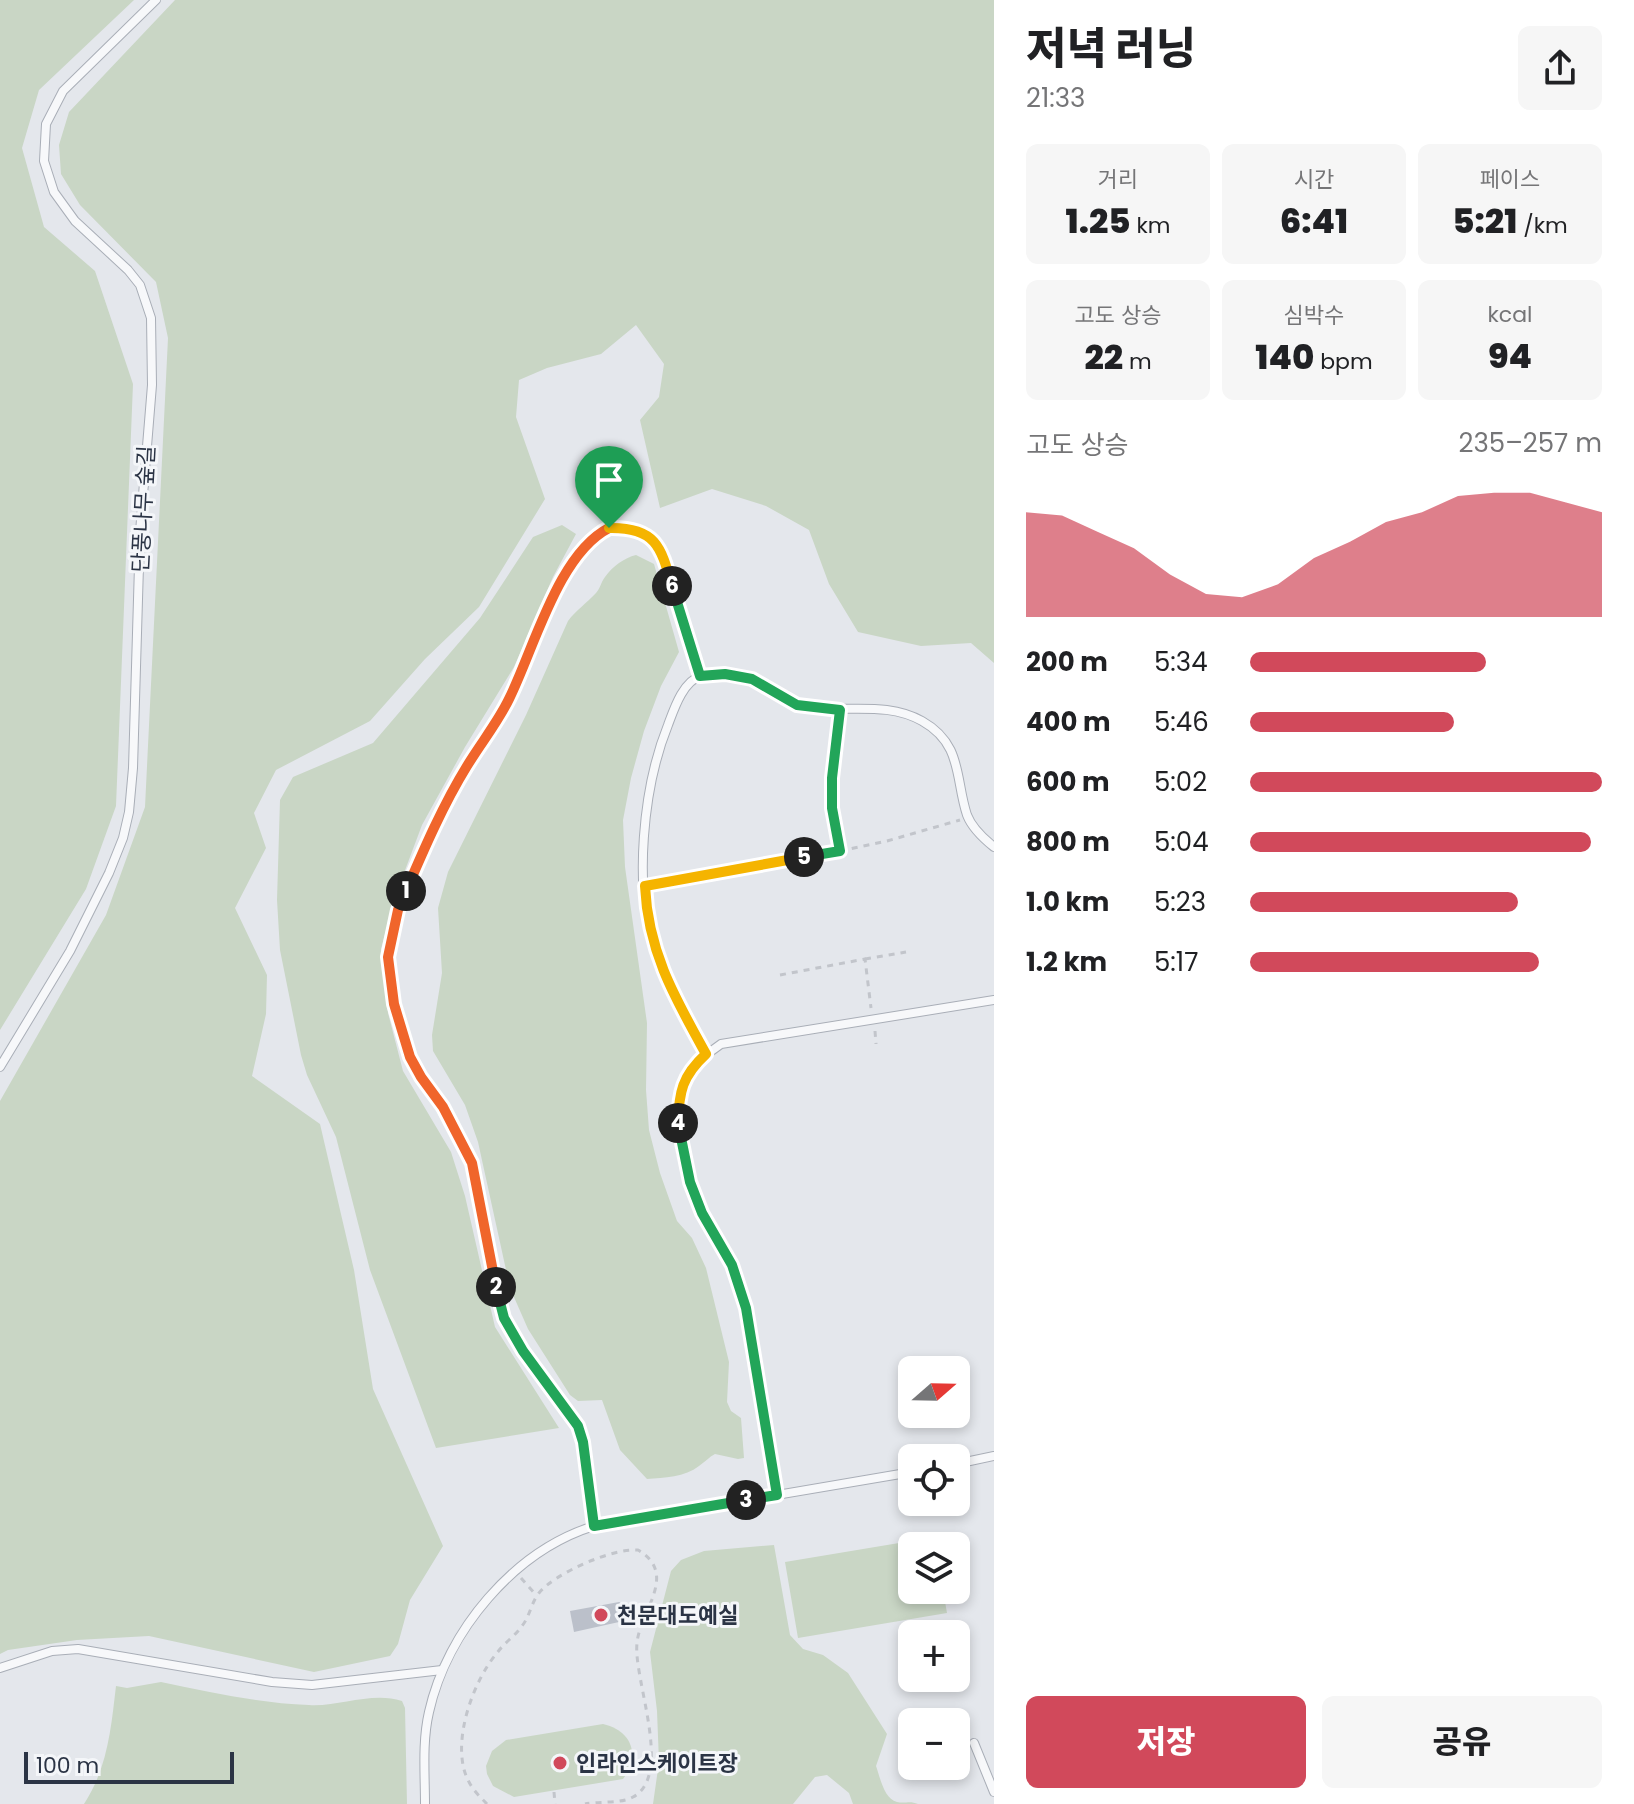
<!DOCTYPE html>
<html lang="ko">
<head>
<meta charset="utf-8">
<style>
	body { margin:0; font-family:Poppins,"Noto Sans KR",sans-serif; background:#f6f6f6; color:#202124; height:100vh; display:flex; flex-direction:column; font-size:30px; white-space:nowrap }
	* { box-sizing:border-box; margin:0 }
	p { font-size:26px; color:#757577 }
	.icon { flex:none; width:44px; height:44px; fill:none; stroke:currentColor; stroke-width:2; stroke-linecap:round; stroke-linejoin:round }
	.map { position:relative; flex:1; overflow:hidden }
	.panel { display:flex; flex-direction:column; background:#fff; width:640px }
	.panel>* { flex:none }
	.needle { width:52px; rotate:70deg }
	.controls { position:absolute; left:898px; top:1356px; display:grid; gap:16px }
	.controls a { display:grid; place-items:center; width:72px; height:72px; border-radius:12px; background:#fff; box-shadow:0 4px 12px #0003; font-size:40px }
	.scale { position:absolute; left:24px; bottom:20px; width:210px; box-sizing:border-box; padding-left:8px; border:4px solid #2b3445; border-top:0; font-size:22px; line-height:28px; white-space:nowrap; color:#2b3445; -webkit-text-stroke:6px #f4f6f9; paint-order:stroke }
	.pin { position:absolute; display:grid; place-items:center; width:68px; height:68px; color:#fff; margin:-82px -34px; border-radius:50% 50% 50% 0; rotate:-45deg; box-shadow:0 0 8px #0007 }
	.pin .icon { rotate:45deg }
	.km { position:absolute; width:40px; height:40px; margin:-20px; border-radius:50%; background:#222; color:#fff; font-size:22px; line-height:40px; text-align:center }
	.round { display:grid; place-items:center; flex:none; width:84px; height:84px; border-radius:12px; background:#f6f6f6 }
	.overview { display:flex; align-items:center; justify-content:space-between; height:136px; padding:0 32px }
	h1 { font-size:44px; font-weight:800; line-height:60px }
	.stats { display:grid; grid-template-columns:repeat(3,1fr); gap:12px; height:136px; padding:8px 32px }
	.stats div { display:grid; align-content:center; border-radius:12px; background:#f6f6f6; text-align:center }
	.stats b { font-size:34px; font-weight:800 }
	.stats small { font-size:22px; font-weight:400 }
	.stats p { font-size:22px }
	.chart { height:224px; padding:16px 32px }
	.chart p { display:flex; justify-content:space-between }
	.chart svg { width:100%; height:144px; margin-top:8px; fill:#d1495b; opacity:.7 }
	.cta { display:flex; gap:16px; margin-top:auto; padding:16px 32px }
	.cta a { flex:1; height:92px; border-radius:12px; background:#d1495b; color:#fff; font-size:32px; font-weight:800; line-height:92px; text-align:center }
	.cta a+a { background:#f6f6f6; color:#202124 }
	ul { padding:0 32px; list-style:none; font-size:26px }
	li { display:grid; grid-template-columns:128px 96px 1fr; align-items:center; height:60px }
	li i { height:20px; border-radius:10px; background:#d1495b }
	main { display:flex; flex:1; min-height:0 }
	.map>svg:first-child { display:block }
	.green { fill:#c9d6c5 }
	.building { fill:#bbc0ca }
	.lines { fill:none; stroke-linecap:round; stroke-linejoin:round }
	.lane-casing { stroke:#a9aeb7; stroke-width:10 }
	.path { stroke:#c2c5cb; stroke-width:3; stroke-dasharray:6 6; stroke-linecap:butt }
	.lane { stroke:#f7f8fa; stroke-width:8 }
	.split-1-casing { stroke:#fff; stroke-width:16 }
	.split-2-casing { stroke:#fff; stroke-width:16 }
	.split-3-casing { stroke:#fff; stroke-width:16 }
	.split-4-casing { stroke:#fff; stroke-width:16 }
	.split-5-casing { stroke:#fff; stroke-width:16 }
	.split-6-casing { stroke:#fff; stroke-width:16 }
	.split-7-casing { stroke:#fff; stroke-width:16 }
	.split-1 { stroke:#f0652b; stroke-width:10 }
	.split-2 { stroke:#f0652b; stroke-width:10 }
	.split-3 { stroke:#22a559; stroke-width:10 }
	.split-4 { stroke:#22a559; stroke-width:10 }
	.split-5 { stroke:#f5b400; stroke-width:10 }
	.split-6 { stroke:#22a559; stroke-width:10 }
	.split-7 { stroke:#f5b400; stroke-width:10 }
	.poi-dot { fill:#d1495b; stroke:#f4f6f9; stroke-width:3 }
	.labels { text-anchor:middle; stroke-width:6; stroke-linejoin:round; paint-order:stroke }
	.street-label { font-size:22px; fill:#2b3445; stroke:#f4f6f9 }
	.poi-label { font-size:22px; font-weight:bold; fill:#2b3445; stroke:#f4f6f9; text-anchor:start }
</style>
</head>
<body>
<main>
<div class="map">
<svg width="994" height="1804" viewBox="0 0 994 1804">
	<rect width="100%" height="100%" fill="#e4e7ec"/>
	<!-- green -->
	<g class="green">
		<polygon points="0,0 134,0 39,90 22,148 44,227 95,271 133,384 116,806 86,889 0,1030"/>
		<polygon points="175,0 994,0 994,663 971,643 921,646 858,632 829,584 809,530 766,506 712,489 660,508 640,420 659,397 664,364 636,325 601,354 547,368 519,380 516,417 545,499 479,607 425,659 370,721 276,770 254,813 266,848 235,908 267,975 266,1014 252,1076 320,1124 354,1270 373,1389 443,1546 410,1600 398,1644 390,1656 314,1672 149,1636 77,1640 8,1650 0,1654 0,1101 106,915 145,807 168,338 156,282 80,205 61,174 59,145 69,112"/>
		<polygon points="562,525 576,534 553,577 514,667 465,747 422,825 395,897 381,949 388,1013 403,1071 451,1152 465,1196 495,1327 559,1428 436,1448 370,1270 336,1137 307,1075 301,1055 280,950 277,900 280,800 293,777 373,743 480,618 533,537"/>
		<path d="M 636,555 L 654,564 L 679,652 L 661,686 L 644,731 L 631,778 L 623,820 L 625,867 L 647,1023 L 646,1090 L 649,1130 L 660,1173 L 677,1221 L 692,1238 L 706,1268 L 729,1362 L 727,1402 L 731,1411 L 741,1418 L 744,1458 L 738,1459 L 715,1454 C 709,1457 705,1462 699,1466 C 685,1477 664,1478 647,1479 L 620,1450 L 602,1400 L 578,1401 L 570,1395 L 528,1329 L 510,1288 L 478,1142 L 465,1105 L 433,1051 L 432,1035 L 442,973 L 438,908 L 448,872 L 526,715 L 568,621 C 576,610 587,603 596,593 C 600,589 601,582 605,577 C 613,566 624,558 636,555 Z"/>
		<polygon points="935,1537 936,1546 912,1546 912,1590 943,1590 947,1613 798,1638 785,1562"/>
		<path d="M 774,1545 L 790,1635 L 803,1649 L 823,1655 L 848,1673 L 887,1734 L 876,1766 C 880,1777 884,1799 897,1802 C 906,1804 909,1800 918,1804 L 853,1804 L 849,1793 L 827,1775 L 815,1777 L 793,1804 L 653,1804 L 659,1762 L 657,1711 L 650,1652 L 671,1571 L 681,1560 L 704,1551 Z"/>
		<path d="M 161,1682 C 210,1692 258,1703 309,1705 C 339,1707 372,1691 402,1701 L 405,1708 L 407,1804 L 84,1804 C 108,1767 111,1728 116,1686 L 127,1688 Z"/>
		<path d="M 603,1724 C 633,1731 640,1756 623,1779 L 514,1797 L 493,1786 L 487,1774 L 486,1766 L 492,1751 L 506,1740 Z"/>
	</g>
	<!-- building -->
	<polygon class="building" points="619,1602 624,1602 630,1608 631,1613 628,1620 574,1632 570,1611"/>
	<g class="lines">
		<defs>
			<g id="lane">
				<path d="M 706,1054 C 688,1021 667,987 655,951 C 633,887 643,787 668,725 C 674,709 683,681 701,676 C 705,675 709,677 713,676 C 762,671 766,698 803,706 C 843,714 885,700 922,721 C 963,744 955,779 967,815 C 972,828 984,839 994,847"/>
				<polyline points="0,1067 70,951 109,873 123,838 129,812 133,768 140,532 152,385 151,318 140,285 128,270 75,221 54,192 44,161 46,124 63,91 156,0"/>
				<polyline points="956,1464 994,1456"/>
				<path d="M 777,1495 L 746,1308 C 742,1294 739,1280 733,1267 C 725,1248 712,1232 703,1214 C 675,1155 658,1085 721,1044 L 994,1000"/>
				<polyline points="594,1526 583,1442 578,1426 523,1351 504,1318 472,1163 443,1107 421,1077 410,1057 394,1004 388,957 398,910 435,829 467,767 510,698 555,593 584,547 596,535 609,528 624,528 652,540 661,549 700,676"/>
				<polyline points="0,1668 52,1651 78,1649 272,1682 312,1685 442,1670"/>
				<polyline points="974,1743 994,1792"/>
				<path d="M 425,1804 C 425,1774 422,1742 429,1712 C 447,1631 514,1551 594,1526 L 912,1472"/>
			</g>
		</defs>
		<!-- lane casing -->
		<use href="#lane" class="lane-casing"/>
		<!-- path -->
		<g class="path">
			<polyline points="840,851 887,841 960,820"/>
			<path d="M 653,885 L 840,851 C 830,799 832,769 839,718"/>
			<polyline points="865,959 906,952"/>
			<polyline points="780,975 865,959 871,1008"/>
			<polyline points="875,1031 876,1044"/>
			<polyline points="521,1578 537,1596"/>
			<polyline points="554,1792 555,1804"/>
			<path d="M 487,1804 C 480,1797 472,1789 468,1780 C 450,1744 473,1681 497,1653 C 504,1643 515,1636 522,1626 C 530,1616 531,1603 539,1593 C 555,1573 613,1548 638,1550 C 679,1574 640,1611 637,1643 C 633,1679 674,1775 633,1797 C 621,1804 599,1801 585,1804"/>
		</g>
		<!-- lane -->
		<use href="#lane" class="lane"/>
	</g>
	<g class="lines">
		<defs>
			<path id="split-1" d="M 406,891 C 424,849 443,805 467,766 C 481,743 498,722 509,699 C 534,649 558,554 609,528"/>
			<polyline id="split-2" points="406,891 398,910 388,957 394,1004 410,1057 421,1077 443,1107 472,1163 496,1287"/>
			<polyline id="split-3" points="496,1287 504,1318 523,1351 578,1426 583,1442 594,1526 746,1500"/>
			<polyline id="split-4" points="678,1123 690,1182 702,1213 732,1265 746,1308 777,1495 746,1500"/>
			<path id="split-5" d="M 678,1123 C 679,1092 682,1076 706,1054 C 675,998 648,952 645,886 L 804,857"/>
			<polyline id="split-6" points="672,586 700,676 725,674 752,679 797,705 840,710 832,778 832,808 840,851 804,857"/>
			<path id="split-7" d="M 609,528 C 656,527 661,547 672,586"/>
		</defs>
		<!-- split-1 casing -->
		<use href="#split-1" class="split-1-casing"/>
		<!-- split-2 casing -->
		<use href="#split-2" class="split-2-casing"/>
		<!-- split-3 casing -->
		<use href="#split-3" class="split-3-casing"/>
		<!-- split-4 casing -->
		<use href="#split-4" class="split-4-casing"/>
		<!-- split-5 casing -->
		<use href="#split-5" class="split-5-casing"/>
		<!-- split-6 casing -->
		<use href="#split-6" class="split-6-casing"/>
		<!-- split-7 casing -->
		<use href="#split-7" class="split-7-casing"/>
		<!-- split-1 -->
		<use href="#split-1" class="split-1"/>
		<!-- split-2 -->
		<use href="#split-2" class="split-2"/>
		<!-- split-3 -->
		<use href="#split-3" class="split-3"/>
		<!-- split-4 -->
		<use href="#split-4" class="split-4"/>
		<!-- split-5 -->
		<use href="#split-5" class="split-5"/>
		<!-- split-6 -->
		<use href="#split-6" class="split-6"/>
		<!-- split-7 -->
		<use href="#split-7" class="split-7"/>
	</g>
	<!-- markers -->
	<g class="poi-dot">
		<circle cx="601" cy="1615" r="8"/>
		<circle cx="560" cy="1763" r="8"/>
	</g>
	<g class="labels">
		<!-- street labels -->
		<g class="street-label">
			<text transform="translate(143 509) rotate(-87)" y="8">단풍나무 숲길</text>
		</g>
		<!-- poi labels -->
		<g class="poi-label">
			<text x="617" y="1623">천문대도예실</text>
			<text x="576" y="1771">인라인스케이트장</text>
		</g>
	</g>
</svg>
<div class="controls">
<a><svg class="needle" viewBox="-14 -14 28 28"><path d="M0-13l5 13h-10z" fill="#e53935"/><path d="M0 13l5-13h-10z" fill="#757577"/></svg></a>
<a><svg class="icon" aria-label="locate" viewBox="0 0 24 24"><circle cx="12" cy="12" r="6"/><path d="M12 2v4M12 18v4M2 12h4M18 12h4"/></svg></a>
<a><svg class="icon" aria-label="layers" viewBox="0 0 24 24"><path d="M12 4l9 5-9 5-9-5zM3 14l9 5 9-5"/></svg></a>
<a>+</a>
<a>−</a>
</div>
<div class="scale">100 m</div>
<div class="pin" style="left:609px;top:528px;background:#1e9e55"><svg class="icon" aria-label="arrive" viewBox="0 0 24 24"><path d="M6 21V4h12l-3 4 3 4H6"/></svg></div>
<b class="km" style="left:406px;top:891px">1</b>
<b class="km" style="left:496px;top:1287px">2</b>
<b class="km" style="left:746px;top:1500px">3</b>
<b class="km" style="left:678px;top:1123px">4</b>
<b class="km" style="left:804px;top:857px">5</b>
<b class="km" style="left:672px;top:586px">6</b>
</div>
<section class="panel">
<div class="overview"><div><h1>저녁 러닝</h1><p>21:33</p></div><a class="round"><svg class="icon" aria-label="share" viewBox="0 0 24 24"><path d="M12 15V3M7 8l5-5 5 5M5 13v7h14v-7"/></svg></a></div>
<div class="stats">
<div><p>거리</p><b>1.25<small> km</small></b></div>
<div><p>시간</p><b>6:41</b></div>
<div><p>페이스</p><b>5:21<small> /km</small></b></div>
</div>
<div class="stats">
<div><p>고도 상승</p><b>22<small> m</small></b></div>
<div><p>심박수</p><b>140<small> bpm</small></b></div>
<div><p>kcal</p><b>94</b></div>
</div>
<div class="chart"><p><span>고도 상승</span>235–257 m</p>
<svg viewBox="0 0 160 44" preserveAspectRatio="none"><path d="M0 44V12L10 13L20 18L30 23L40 31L50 37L60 38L70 34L80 26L90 21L100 15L110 12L120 7L130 6L140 6L150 9L160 12V44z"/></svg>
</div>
<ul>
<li><b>200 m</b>5:34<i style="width:67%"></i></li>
<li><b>400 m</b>5:46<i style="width:58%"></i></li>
<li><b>600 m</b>5:02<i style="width:100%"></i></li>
<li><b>800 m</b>5:04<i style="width:97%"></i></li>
<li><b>1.0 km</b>5:23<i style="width:76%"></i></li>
<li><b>1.2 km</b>5:17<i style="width:82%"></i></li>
</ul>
<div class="cta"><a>저장</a><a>공유</a></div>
</section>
</main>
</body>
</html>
